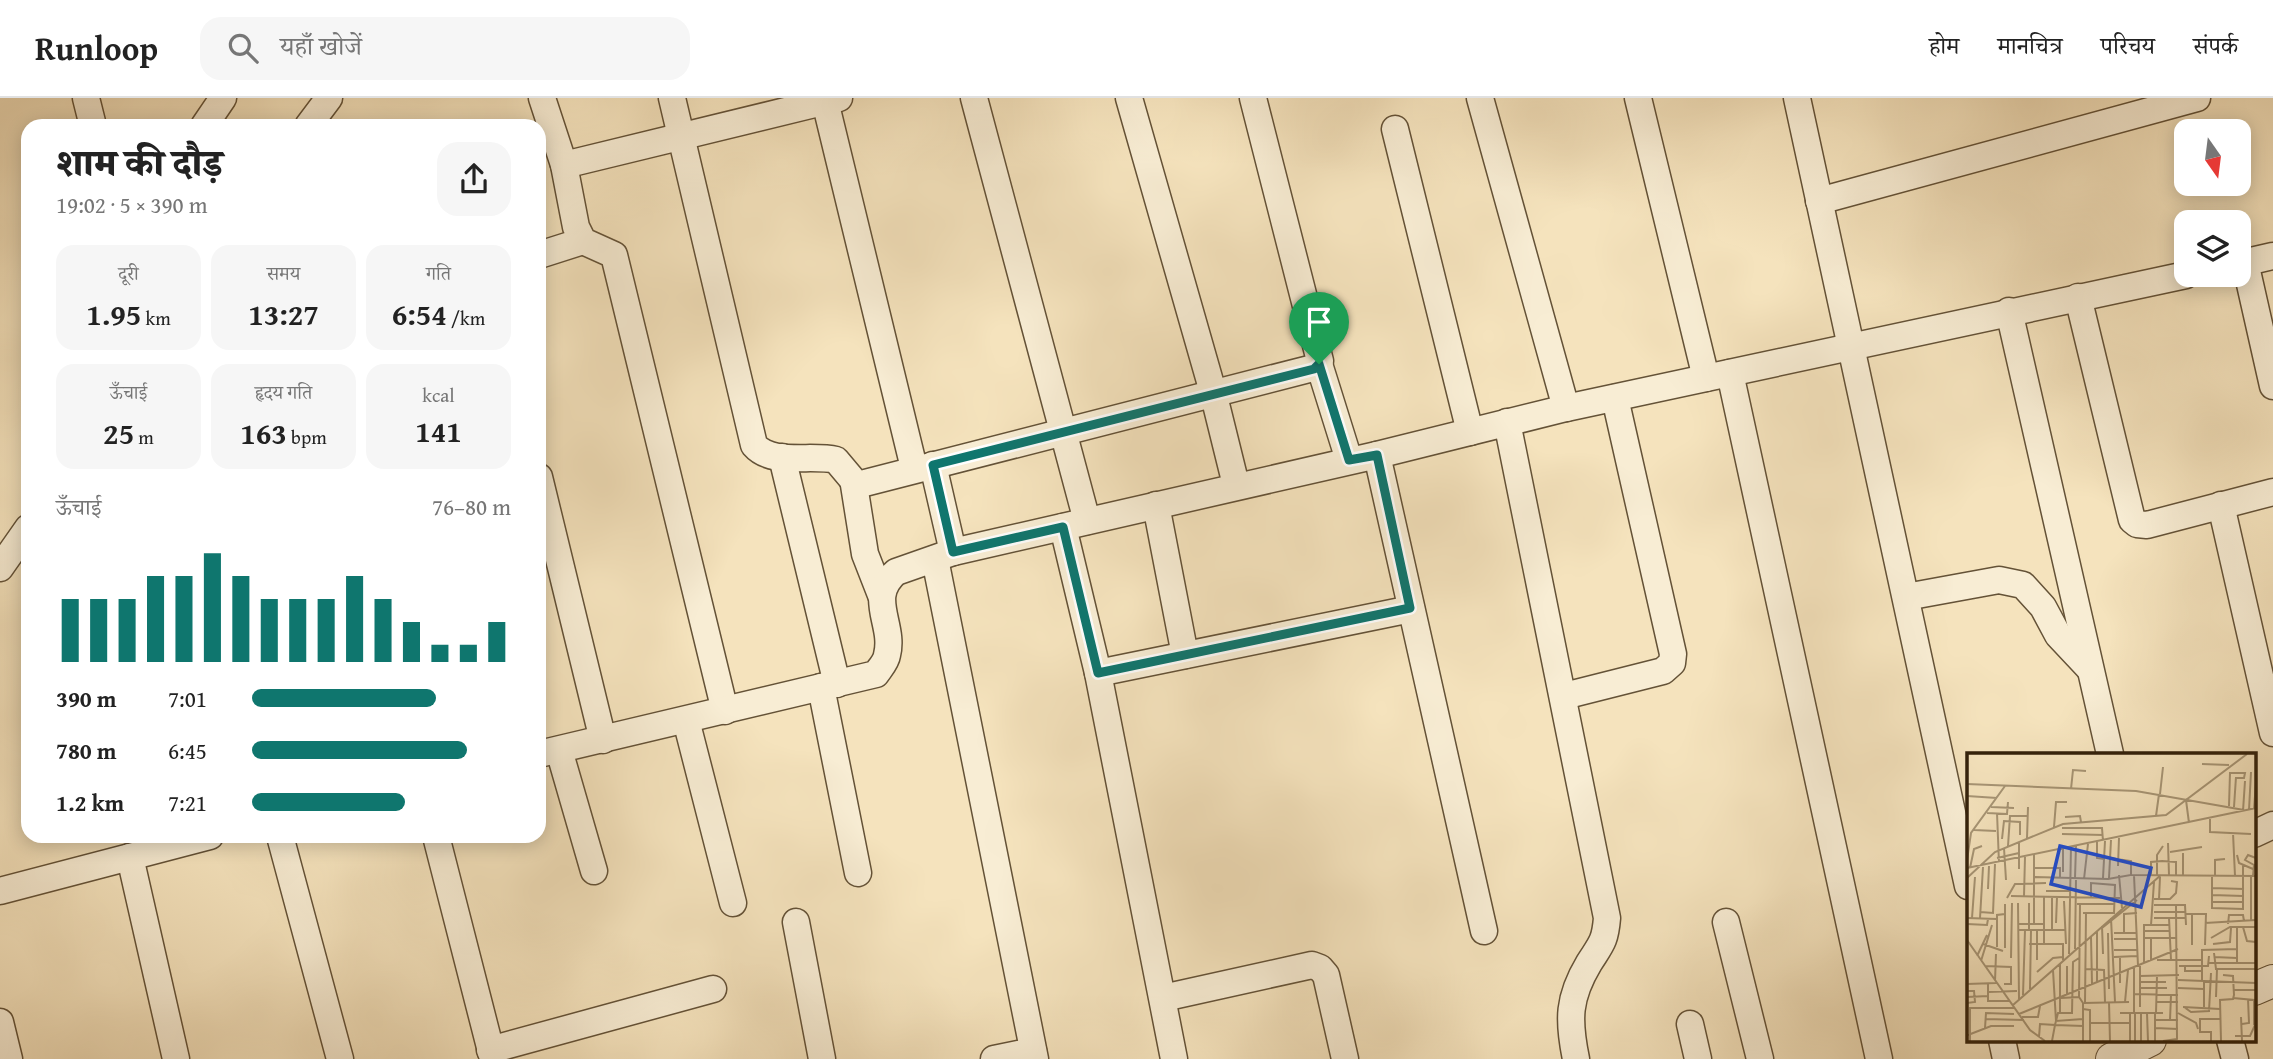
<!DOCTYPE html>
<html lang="hi">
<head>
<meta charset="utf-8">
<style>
	body { margin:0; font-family:"Gentium Book Plus","Noto Serif Devanagari",serif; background:#f6f6f6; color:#222; height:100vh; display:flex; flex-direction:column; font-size:26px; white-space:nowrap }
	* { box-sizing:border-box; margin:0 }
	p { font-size:23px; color:#767676 }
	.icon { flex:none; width:38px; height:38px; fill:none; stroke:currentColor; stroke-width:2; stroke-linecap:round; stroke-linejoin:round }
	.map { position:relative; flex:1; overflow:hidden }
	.side { position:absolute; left:21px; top:21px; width:525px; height:724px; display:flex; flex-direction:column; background:#fff; border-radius:21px; box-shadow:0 4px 18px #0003 }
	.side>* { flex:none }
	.needle { width:46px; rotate:166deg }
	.controls { position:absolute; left:2174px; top:21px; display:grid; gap:14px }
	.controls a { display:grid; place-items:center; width:77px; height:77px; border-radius:14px; background:#fff; box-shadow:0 4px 18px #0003; font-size:35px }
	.pin { position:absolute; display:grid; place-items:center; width:60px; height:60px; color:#fff; margin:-72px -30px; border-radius:50% 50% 50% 0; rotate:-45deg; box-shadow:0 0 7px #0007 }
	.pin .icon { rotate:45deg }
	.round { display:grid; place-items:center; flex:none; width:74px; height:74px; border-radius:21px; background:#f6f6f6 }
	.summary { display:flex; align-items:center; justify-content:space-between; height:119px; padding:0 35px }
	h1 { font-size:38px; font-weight:800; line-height:52px }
	.metrics { display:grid; grid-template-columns:repeat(3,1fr); gap:10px; height:119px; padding:7px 35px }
	.metrics div { display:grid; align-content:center; border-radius:18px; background:#f6f6f6; text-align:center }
	.metrics b { font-size:30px; font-weight:800 }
	.metrics small { font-size:19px; font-weight:400 }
	.metrics p { font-size:19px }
	.chart { height:196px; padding:14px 35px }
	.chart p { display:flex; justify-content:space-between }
	.chart svg { width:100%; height:126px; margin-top:7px; stroke:#0f766e; stroke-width:6 }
	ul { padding:0 35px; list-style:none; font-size:23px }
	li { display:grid; grid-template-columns:112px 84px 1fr; align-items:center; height:52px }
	li i { height:18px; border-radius:9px; background:#0f766e }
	header { display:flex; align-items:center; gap:42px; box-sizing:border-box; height:98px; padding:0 35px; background:#fff; border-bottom:2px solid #e0e0e0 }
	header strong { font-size:33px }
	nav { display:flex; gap:38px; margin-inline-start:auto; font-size:24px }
	.search { width:490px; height:63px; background:#f6f6f6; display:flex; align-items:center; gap:18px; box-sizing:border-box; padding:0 24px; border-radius:21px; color:#767676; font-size:26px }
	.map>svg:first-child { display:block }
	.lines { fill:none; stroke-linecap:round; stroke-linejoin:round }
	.minor-casing { stroke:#645237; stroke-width:29 }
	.tertiary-casing { stroke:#645237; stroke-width:34 }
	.minor { stroke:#f8edd4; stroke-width:26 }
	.tertiary { stroke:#f8edd4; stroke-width:32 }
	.route-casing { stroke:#fff; stroke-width:14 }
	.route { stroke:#0f766e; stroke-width:9 }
	.inset-road { fill:none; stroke:#a79575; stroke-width:2 }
	.view { fill:#1d4ed8; fill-opacity:0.15; stroke:#1d4ed8; stroke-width:3.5 }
	.inset-edge { fill:none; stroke:#33210a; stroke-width:3.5 }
</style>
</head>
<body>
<header>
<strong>Runloop</strong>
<div class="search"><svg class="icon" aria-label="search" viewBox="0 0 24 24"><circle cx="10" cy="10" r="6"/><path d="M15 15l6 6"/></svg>यहाँ खोजें</div>
<nav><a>होम</a><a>मानचित्र</a><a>परिचय</a><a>संपर्क</a></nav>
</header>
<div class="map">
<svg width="2273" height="961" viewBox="0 0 2273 961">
	<rect width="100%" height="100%" fill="#f5e3bd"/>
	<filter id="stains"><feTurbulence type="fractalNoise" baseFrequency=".00286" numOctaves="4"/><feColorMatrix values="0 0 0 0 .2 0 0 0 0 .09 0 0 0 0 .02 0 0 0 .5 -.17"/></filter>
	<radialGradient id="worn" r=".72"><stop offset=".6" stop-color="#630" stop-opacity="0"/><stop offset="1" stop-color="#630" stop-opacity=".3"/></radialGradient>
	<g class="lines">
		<defs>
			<g id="minor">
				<polyline points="86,0 93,28"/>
				<polyline points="542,0 564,67 576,129 583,143 614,157 725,613"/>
				<path d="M 672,0 L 754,347 C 772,368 811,356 836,362 L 857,387 L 1317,269 L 1320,263 L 1253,0"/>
				<polyline points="974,0 1087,423"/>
				<polyline points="1129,0 1213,294 1236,387"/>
				<polyline points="1480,0 1566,310"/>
				<polyline points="1638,0 1706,280"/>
				<polyline points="1797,0 1968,788"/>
				<polyline points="825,3 914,370"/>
				<polyline points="204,28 223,0"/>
				<polyline points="308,28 329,0"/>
				<polyline points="1395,31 1470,334"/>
				<polyline points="564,67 839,0"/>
				<polyline points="1819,103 2197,0"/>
				<polyline points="539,157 583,143"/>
				<polyline points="2245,164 2273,288"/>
				<polyline points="2238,166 2273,158"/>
				<polyline points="2078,199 2132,422 2137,426 2147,427 2273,394"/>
				<polyline points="2009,213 2110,656"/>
				<polyline points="1319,266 1349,362"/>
				<polyline points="1730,275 1879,961"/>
				<path d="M 1507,324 L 1607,820 C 1605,844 1601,846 1589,865 C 1568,900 1568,922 1576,961"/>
				<polyline points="1377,357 1484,833"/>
				<polyline points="782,359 837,586"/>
				<polyline points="933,367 953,454"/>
				<polyline points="539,379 603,642"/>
				<polyline points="854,387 865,456 881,497"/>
				<polyline points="1156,407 1185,557"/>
				<polyline points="2221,407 2273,635"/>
				<polyline points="1063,429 1098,575 1174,961"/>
				<polyline points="935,461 1035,961"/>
				<polyline points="0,470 28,430"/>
				<polyline points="1906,499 1999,482 2023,487 2043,509 2058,537 2089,570"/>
				<polyline points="1098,575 1411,511"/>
				<polyline points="821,589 858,775"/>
				<polyline points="1564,598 1663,573 1672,565 1673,556 1615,300"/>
				<polyline points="686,622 733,805"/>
				<polyline points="559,652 594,773"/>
				<path d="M 539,656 L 876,576 C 880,570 886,564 887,557 C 895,526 866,500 896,474 L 953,454 L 1377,357 L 1566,310 L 2186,177"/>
				<polyline points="2254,736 2273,727"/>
				<polyline points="280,738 340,961"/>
				<polyline points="436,738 493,961"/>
				<polyline points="130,759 176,961"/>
				<polyline points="0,793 210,738"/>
				<polyline points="796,824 822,961"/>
				<polyline points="1726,824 1760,961"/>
				<polyline points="1163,900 1312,867 1320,870 1326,877 1345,961"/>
				<polyline points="0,924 9,961"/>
				<polyline points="1690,926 1698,961"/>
				<polyline points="2002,942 2006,961"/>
				<polyline points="2230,942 2235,961"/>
				<polyline points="490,952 713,891"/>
				<polyline points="994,961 1033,953"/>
			</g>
			<g id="tertiary">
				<polyline points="2254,891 2273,883"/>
				<polyline points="2112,961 2150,942"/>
			</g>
		</defs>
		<!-- minor casing -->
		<use href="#minor" class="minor-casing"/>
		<!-- tertiary casing -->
		<use href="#tertiary" class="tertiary-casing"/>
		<!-- minor -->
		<use href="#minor" class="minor"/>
		<!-- tertiary -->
		<use href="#tertiary" class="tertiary"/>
	</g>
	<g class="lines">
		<defs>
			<polygon id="route" points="1319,266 1349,362 1377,357 1410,510 1098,575 1063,429 953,454 933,367 1314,271"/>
		</defs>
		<!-- route casing -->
		<use href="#route" class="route-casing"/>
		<!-- route -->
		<use href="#route" class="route"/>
	</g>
	<!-- overview -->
	<g transform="translate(1967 655)">
		<rect width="289" height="289" fill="#f5e3bd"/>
		<path class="inset-road" d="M 235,11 L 262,12M 0,31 L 169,38 L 277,57M 104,36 L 106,17 L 119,18M 193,41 L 196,14M 0,43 L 30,45M 219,47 L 222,70M 262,53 L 263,20 L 278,20 L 277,25 L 269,25M 24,54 L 47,55M 267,54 L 269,24M 287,56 L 289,30M 282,57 L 284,19M 276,58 L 278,28M 20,60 L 40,61 L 41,49M 30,60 L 32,110M 189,63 L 192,41M 98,64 L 113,63 L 114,69M 243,66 L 243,79 L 284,81M 87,74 L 89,49 L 100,49M 95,75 L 135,75 L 136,88M 7,77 L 29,78M 266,80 L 268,123M 95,81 L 136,82M 60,85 L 61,54M 35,86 L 37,68 L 53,69 L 53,82M 130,89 L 130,105 L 137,106M 201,90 L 202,122M 41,93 L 43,63 L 61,63M 37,95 L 39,127M 96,95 L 96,119M 203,99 L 235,94M 216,100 L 216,122M 67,102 L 67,171M 270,102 L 272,110 L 286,116M 30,105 L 52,100M 0,107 L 4,80 L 38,33M 151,113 L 152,85M 0,115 L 289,55M 3,115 L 7,96 L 15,93M 68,115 L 93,115 L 93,125M 52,116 L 52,89M 152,122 L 155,155M 164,122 L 289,123M 167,122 L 171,213M 184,122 L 184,109 L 195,108 L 209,109 L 209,122M 190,122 L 190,102 L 196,93M 245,123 L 245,155 L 276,156 L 276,111M 248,123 L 248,107 L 258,106M 286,123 L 287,112 L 278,107 L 281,102 L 289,105M 68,124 L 141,126 L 164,122 L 164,108 L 143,105M 0,125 L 28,99 L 96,71 L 199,62 L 280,1M 108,125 L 109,93M 136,125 L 138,88M 142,125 L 144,87M 117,126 L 121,91M 245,135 L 277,136M 21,136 L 22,113M 79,138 L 103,138M 245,142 L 276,143M 44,143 L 153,145M 57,143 L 58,104M 77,144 L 77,191M 40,145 L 48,131 L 79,130M 124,145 L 124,130 L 148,132 L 147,161M 187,146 L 203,146 L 209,140 L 210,129 L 204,128M 192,146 L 193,124M 97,148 L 99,191M 244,149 L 276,149M 51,150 L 52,246M 110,151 L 147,151M 187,152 L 218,152 L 219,172M 13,159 L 26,160 L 28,111M 187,159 L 218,159M 116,160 L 147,160M 218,161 L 239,161 L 238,192M 225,161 L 225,192M 0,165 L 30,166M 5,165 L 8,124M 13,165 L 16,114M 144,165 L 148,249M 187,165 L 218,165M 202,165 L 204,207M 284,167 L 284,123M 89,170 L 90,144M 238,170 L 289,167M 0,171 L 20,172 L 21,166M 51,171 L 77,171M 261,171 L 262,162 L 276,162 L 277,168M 184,172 L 187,129M 135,173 L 136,201M 276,174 L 280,188 L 289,189M 135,175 L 170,147M 51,177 L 99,177M 62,177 L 62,150M 85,178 L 85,144M 130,178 L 130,229M 177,178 L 202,178M 141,180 L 142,236M 147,180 L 170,180M 157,180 L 157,161 L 170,160M 124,184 L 125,231M 177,185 L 209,185M 184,185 L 184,207M 244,185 L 263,174 L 289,174M 147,186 L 170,186M 0,187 L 63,277 L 78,288M 16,191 L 36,198M 62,191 L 96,191 L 96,207M 246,191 L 263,189 L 264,175M 30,194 L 30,162 L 38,161M 38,195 L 38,151M 108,196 L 109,125M 147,197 L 171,197M 247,200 L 249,216 L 289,216M 102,201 L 104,93M 10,203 L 20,182M 147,204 L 170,203M 153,204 L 153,230M 247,204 L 270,205M 44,205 L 45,150M 70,207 L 70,177M 190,207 L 235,207M 14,208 L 25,172M 177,210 L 177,172 L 202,172M 242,210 L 289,210M 270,210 L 270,174M 18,213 L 44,214 L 44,231 L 37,231M 212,213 L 241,213 L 242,203M 218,213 L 218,218 L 235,218M 118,216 L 137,217 L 138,249M 86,217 L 89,268 L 116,266M 70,219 L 86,205 L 96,204M 173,223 L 212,222M 211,227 L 289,230M 28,228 L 29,201M 235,228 L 235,197 L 270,196M 172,229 L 199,229M 21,230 L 21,248 L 42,248M 0,231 L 29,230M 173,235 L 200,235M 211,235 L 237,236M 63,236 L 64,177M 267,237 L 289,237M 0,238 L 7,238 L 8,249 L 0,250M 21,239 L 50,238M 167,241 L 211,242M 56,242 L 58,177M 100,242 L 100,213M 0,244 L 21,243M 112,244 L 113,151M 249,244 L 250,216M 94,245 L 112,244 L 116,250 L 116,288M 266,245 L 287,247 L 287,272M 142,249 L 143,288M 158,249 L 161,217M 189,249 L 211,249M 117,250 L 162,249M 118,250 L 119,160M 46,252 L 194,122M 173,254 L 173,211M 216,254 L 253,256M 217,254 L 224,259 L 242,258 L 244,220M 237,254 L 237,228M 116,256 L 123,257 L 123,288M 93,260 L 93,211M 153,260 L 196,260M 167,260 L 167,214M 168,260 L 168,288M 180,260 L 181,288M 188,260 L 188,288M 189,260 L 190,223M 211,260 L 229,270 L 231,276M 52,261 L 211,196M 55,264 L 71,264 L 73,253M 274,264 L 275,288M 18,266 L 57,267M 188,267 L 211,267M 203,267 L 204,242M 123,270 L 162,270M 275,271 L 282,270 L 281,246M 88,272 L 91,260 L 105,260 L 106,209 L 112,205M 88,272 L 116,273M 18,275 L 19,260 L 47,261M 188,275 L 211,276M 1,282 L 24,273 L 47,273M 268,283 L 283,283 L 288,272M 72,284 L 73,271 L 88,272 L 85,288M 3,288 L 3,255 L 47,255M 163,288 L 163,260M 174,288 L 174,260M 196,288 L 210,286 L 209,152M 244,288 L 244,279 L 233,279 L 233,266 L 253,266M 254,288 L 253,247 L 266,246 L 267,242 L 266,223 L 256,222"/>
		<path class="view" d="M 93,93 L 184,115 L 174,154 L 84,131 Z"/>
		<rect width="289" height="289" class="inset-edge"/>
	</g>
	<rect width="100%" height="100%" filter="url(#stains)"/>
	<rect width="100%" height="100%" fill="url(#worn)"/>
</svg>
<div class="controls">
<a><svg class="needle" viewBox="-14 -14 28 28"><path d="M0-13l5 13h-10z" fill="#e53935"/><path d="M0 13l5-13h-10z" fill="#767676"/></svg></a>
<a><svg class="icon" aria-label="layers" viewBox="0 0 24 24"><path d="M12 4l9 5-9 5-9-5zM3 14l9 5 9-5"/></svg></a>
</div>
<div class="pin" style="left:1319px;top:266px;background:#1e9e55"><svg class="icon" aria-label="arrive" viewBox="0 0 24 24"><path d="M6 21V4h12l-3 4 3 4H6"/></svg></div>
<section class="side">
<div class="summary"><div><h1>शाम की दौड़</h1><p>19:02 · 5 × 390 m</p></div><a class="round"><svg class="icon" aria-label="share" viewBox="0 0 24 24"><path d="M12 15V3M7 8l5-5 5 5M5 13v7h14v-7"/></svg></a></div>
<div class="metrics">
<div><p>दूरी</p><b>1.95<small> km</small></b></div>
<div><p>समय</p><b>13:27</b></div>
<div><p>गति</p><b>6:54<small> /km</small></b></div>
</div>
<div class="metrics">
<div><p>ऊँचाई</p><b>25<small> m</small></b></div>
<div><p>हृदय गति</p><b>163<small> bpm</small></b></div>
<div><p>kcal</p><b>141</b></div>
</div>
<div class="chart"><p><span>ऊँचाई</span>76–80 m</p>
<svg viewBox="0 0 160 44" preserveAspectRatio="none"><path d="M5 44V22M15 44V22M25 44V22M35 44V14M45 44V14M55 44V6M65 44V14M75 44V22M85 44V22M95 44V22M105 44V14M115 44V22M125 44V30M135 44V38M145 44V38M155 44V30"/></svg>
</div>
<ul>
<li><b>390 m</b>7:01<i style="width:71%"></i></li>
<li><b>780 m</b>6:45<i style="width:83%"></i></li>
<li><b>1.2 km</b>7:21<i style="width:59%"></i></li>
</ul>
</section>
</div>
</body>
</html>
